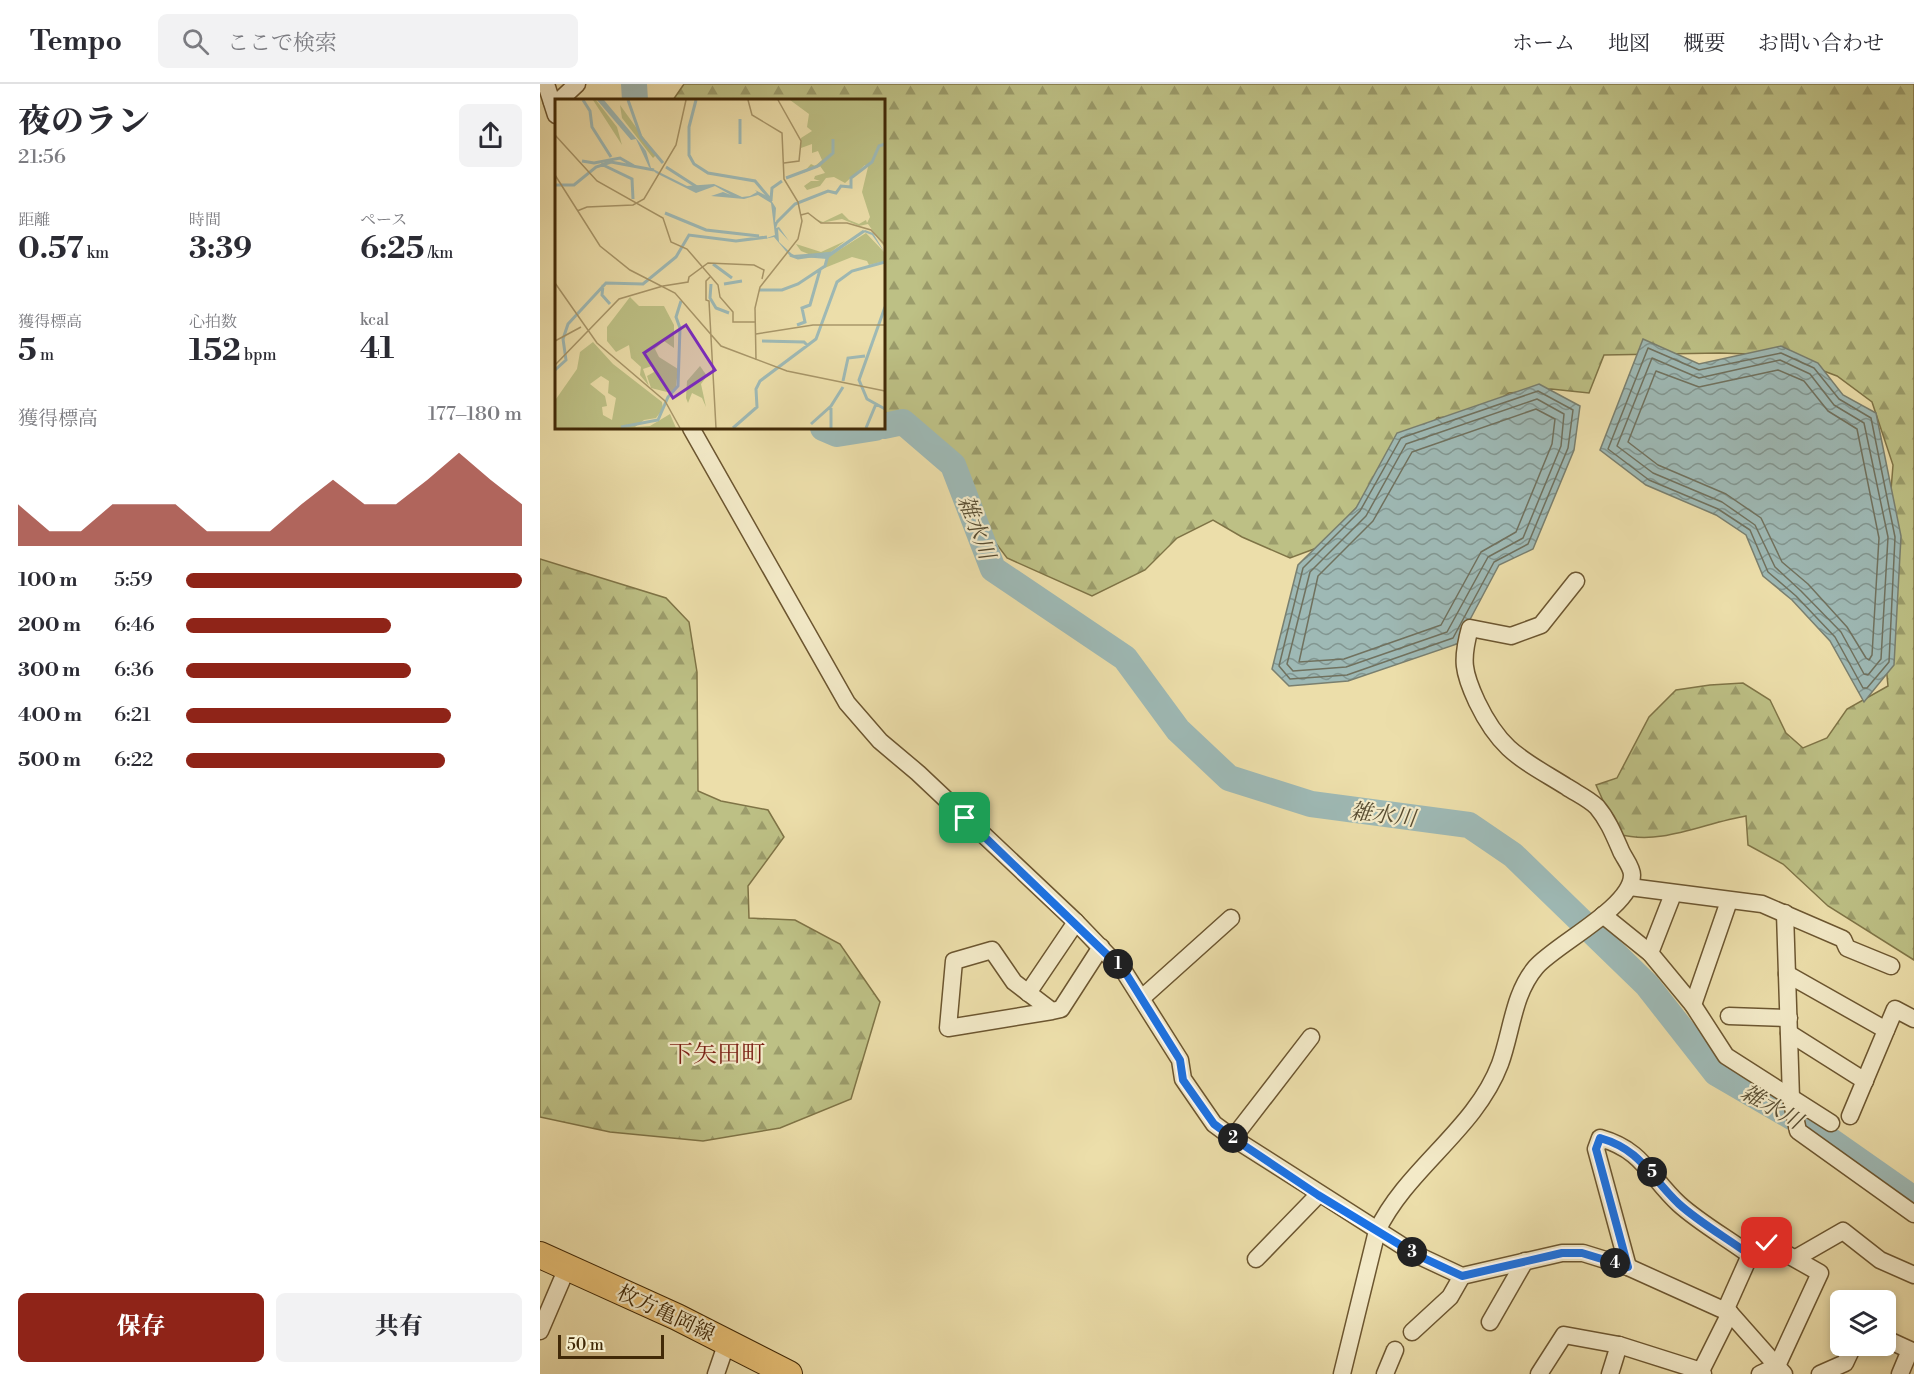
<!DOCTYPE html>
<html lang="ja">
<head>
<meta charset="utf-8">
<style>
	body { margin:0; font-family:"Libre Bodoni","Noto Serif JP",serif; background:#f2f2f3; color:#2b2b33; height:100vh; display:flex; flex-direction:column; font-size:22px; white-space:nowrap }
	* { box-sizing:border-box; margin:0 }
	p { font-size:20px; color:#7c7c81 }
	.icon { flex:none; width:33px; height:33px; fill:none; stroke:currentColor; stroke-width:2; stroke-linecap:round; stroke-linejoin:round }
	.map { position:relative; flex:1; overflow:hidden }
	.panel { display:flex; flex-direction:column; background:#fff; width:540px }
	.panel>* { flex:none }
	.buttons { position:absolute; left:1290px; top:1206px; display:grid; gap:12px }
	.buttons a { display:grid; place-items:center; width:66px; height:66px; border-radius:9px; background:#fff; box-shadow:0 3px 9px #0003; font-size:30px }
	.scale { position:absolute; left:18px; bottom:15px; width:106px; box-sizing:border-box; padding-left:6px; border:3px solid #412907; border-top:0; font-size:16px; line-height:21px; white-space:nowrap; color:#412907; -webkit-text-stroke:4px #f3eac8; paint-order:stroke }
	.pin { position:absolute; display:grid; place-items:center; width:51px; height:51px; color:#fff; margin:-26px; border-radius:12px; box-shadow:0 3px 9px #0006 }
	.km { position:absolute; width:30px; height:30px; margin:-15px; border-radius:50%; background:#222; color:#fff; font-size:16px; line-height:30px; text-align:center }
	.round { display:grid; place-items:center; flex:none; width:63px; height:63px; border-radius:9px; background:#f2f2f3 }
	.head { display:flex; align-items:center; justify-content:space-between; height:102px; padding:0 18px }
	h1 { font-size:33px; font-weight:800; line-height:45px }
	.stats { display:grid; grid-template-columns:repeat(3,1fr); gap:9px; height:102px; padding:6px 18px }
	.stats div { display:grid; align-content:center }
	.stats b { font-size:30px; font-weight:800 }
	.stats small { font-size:16px; font-weight:400 }
	.stats p { font-size:16px }
	.chart { height:168px; padding:12px 18px }
	.chart p { display:flex; justify-content:space-between }
	.chart svg { width:100%; height:108px; margin-top:6px; fill:#8f2418; opacity:.7 }
	.primary-button { display:flex; gap:12px; margin-top:auto; padding:12px 18px }
	.primary-button a { flex:1; height:69px; border-radius:9px; background:#8f2418; color:#fff; font-size:24px; font-weight:800; line-height:69px; text-align:center }
	.primary-button a+a { background:#f2f2f3; color:#2b2b33 }
	ul { padding:0 18px; list-style:none; font-size:20px }
	li { display:grid; grid-template-columns:96px 72px 1fr; align-items:center; height:45px }
	li i { height:15px; border-radius:8px; background:#8f2418 }
	header { display:flex; align-items:center; gap:36px; box-sizing:border-box; height:84px; padding:0 30px; background:#fff; border-bottom:2px solid #e1e1e2 }
	header strong { font-size:28px }
	nav { display:flex; gap:33px; margin-inline-start:auto; font-size:21px }
	.search { width:420px; height:54px; background:#f2f2f3; display:flex; align-items:center; gap:15px; box-sizing:border-box; padding:0 21px; border-radius:9px; color:#7c7c81; font-size:22px }
	main { display:flex; flex:1; min-height:0 }
	.map>svg:first-child { display:block }
	.forest { fill:url(#forest-firs); stroke:#7f7446; stroke-width:1.5 }
	.water { fill:url(#water-waves); stroke:#797f6f; stroke-width:1.5 }
	.lines { fill:none; stroke-linecap:round; stroke-linejoin:round }
	.shore { stroke:#70715e; stroke-width:1.5 }
	.river { stroke:#9eb9b5; stroke-width:26 }
	.street-casing { stroke:#6c5630; stroke-width:19 }
	.primary-casing { stroke:#412907; stroke-width:28 }
	.street { stroke:#f3eac8; stroke-width:16 }
	.primary { stroke:#e6bf75; stroke-width:26 }
	.route-casing { stroke:#fff; stroke-width:12 }
	.route { stroke:#1a73e8; stroke-width:8 }
	.labels { text-anchor:middle; stroke-width:4.5; stroke-linejoin:round; paint-order:stroke }
	.street-label { font-size:21px; fill:#412907; stroke:#f3eac8 }
	.water-label { font-size:22px; font-style:italic; fill:#584d32; stroke:#f3eac8 }
	.quarter-label { font-size:24px; fill:#7a1f14; stroke:#f3eac8 }
	.inset-river { fill:none; stroke:#9eb9b5; stroke-width:3 }
	.inset-road { fill:none; stroke:#a89669; stroke-width:1.5 }
	.view { fill:#7b2cbf; fill-opacity:0.15; stroke:#7b2cbf; stroke-width:3 }
	.inset-edge { fill:none; stroke:#412907; stroke-width:3 }
</style>
</head>
<body>
<header>
<strong>Tempo</strong>
<div class="search"><svg class="icon" aria-label="search" viewBox="0 0 24 24"><circle cx="10" cy="10" r="6"/><path d="M15 15l6 6"/></svg>ここで検索</div>
<nav><a>ホーム</a><a>地図</a><a>概要</a><a>お問い合わせ</a></nav>
</header>
<main>
<section class="panel">
<div class="head"><div><h1>夜のラン</h1><p>21:56</p></div><a class="round"><svg class="icon" aria-label="share" viewBox="0 0 24 24"><path d="M12 15V3M7 8l5-5 5 5M5 13v7h14v-7"/></svg></a></div>
<div class="stats">
<div><p>距離</p><b>0.57<small> km</small></b></div>
<div><p>時間</p><b>3:39</b></div>
<div><p>ペース</p><b>6:25<small> /km</small></b></div>
</div>
<div class="stats">
<div><p>獲得標高</p><b>5<small> m</small></b></div>
<div><p>心拍数</p><b>152<small> bpm</small></b></div>
<div><p>kcal</p><b>41</b></div>
</div>
<div class="chart"><p><span>獲得標高</span>177–180 m</p>
<svg viewBox="0 0 160 44" preserveAspectRatio="none"><path d="M0 44V27L10 38L20 38L30 27L40 27L50 27L60 38L70 38L80 38L90 27L100 17L110 27L120 27L130 17L140 6L150 17L160 27V44z"/></svg>
</div>
<ul>
<li><b>100 m</b>5:59<i style="width:100%"></i></li>
<li><b>200 m</b>6:46<i style="width:61%"></i></li>
<li><b>300 m</b>6:36<i style="width:67%"></i></li>
<li><b>400 m</b>6:21<i style="width:79%"></i></li>
<li><b>500 m</b>6:22<i style="width:77%"></i></li>
</ul>
<div class="primary-button"><a>保存</a><a>共有</a></div>
</section>
<div class="map">
<svg width="1374" height="1290" viewBox="0 0 1374 1290">
	<defs>
		<pattern id="forest-firs" width="22" height="20" patternUnits="userSpaceOnUse" patternTransform="scale(1.5)"><rect width="22" height="20" fill="#bdc085"/><path d="M5 1l3.5 6h-7zM16 11l3.5 6h-7z" fill="#9b9c6b"/></pattern>
		<pattern id="water-waves" width="16" height="10" patternUnits="userSpaceOnUse" patternTransform="scale(1.5)"><rect width="16" height="10" fill="#9eb9b5"/><path d="M0 5q4-4 8 0t8 0" fill="none" stroke="#829691"/></pattern>
	</defs>
	<rect width="100%" height="100%" fill="#ecdeaa"/>
	<filter id="stains"><feTurbulence type="fractalNoise" baseFrequency=".00333" numOctaves="4"/><feColorMatrix values="0 0 0 0 .2 0 0 0 0 .09 0 0 0 0 .02 0 0 0 .5 -.17"/></filter>
	<radialGradient id="worn" r=".72"><stop offset=".6" stop-color="#630" stop-opacity="0"/><stop offset="1" stop-color="#630" stop-opacity=".3"/></radialGradient>
	<!-- forest -->
	<g class="forest">
		<path d="M 144,0 L 1374,0 L 1374,876 L 1288,822 L 1243,780 L 1208,761 L 1206,732 C 1163,739 1122,762 1078,750 L 1056,701 L 1077,694 L 1109,633 L 1136,606 L 1170,601 L 1203,599 L 1230,616 L 1246,649 L 1263,664 L 1287,654 L 1307,625 L 1348,602 L 1341,531 L 1353,381 L 1332,318 L 1297,292 L 1241,271 L 1180,269 L 1064,271 L 1049,309 L 1011,305 L 969,309 L 939,329 L 897,334 L 782,462 L 750,474 L 702,453 L 673,436 L 637,454 L 605,486 L 552,512 L 467,474 L 446,446 L 427,388 L 378,337 L 344,328 L 344,16 L 133,16 Z"/>
		<polygon points="0,475 126,514 149,538 157,588 158,707 181,717 228,726 244,753 208,802 209,834 255,836 300,860 340,918 311,1015 240,1044 163,1057 70,1048 0,1033"/>
	</g>
	<!-- water -->
	<g class="water">
		<polygon points="1103,255 1159,280 1241,262 1278,279 1303,311 1336,329 1361,452 1354,581 1324,618 1290,557 1252,516 1223,492 1206,451 1176,431 1106,401 1060,366"/>
		<polygon points="999,300 1040,322 1034,366 993,465 959,481 917,560 808,597 749,602 732,585 758,481 816,424 857,349"/>
	</g>
	<g class="lines">
		<!-- shore -->
		<g class="shore">
			<polygon points="1108,264 1159,286 1241,269 1274,284 1299,315 1331,334 1355,453 1349,578 1327,604 1323,604 1295,553 1256,512 1228,488 1210,446 1178,425 1109,396 1068,365"/>
			<polygon points="1112,274 1159,294 1240,276 1270,290 1294,321 1324,339 1348,453 1341,575 1328,591 1324,590 1301,548 1261,507 1235,483 1215,441 1182,418 1113,389 1077,362"/>
			<polygon points="1238,286 1264,297 1288,327 1317,345 1339,454 1332,571 1329,576 1326,574 1307,543 1268,500 1242,478 1221,434 1186,410 1118,381 1088,358 1116,287 1159,303"/>
			<polygon points="998,307 1033,326 1028,364 988,460 954,478 913,554 807,591 750,595 739,582 763,484 820,427 861,354"/>
			<polygon points="997,315 1024,330 1021,362 983,454 948,473 907,548 806,583 753,587 747,580 770,488 826,432 866,360"/>
			<polygon points="996,325 1015,335 1012,360 976,448 941,468 901,541 804,575 759,578 778,492 833,437 872,368"/>
		</g>
		<!-- river -->
		<g class="river">
			<polyline points="94,0 95,16"/>
			<polyline points="344,342 363,338 413,381 453,485 585,574 638,646 689,694 771,720 929,741 973,771 1107,901 1176,989 1281,1050 1374,1115"/>
			<polyline points="283,344 297,350 335,344"/>
		</g>
		<defs>
			<g id="street">
				<polyline points="6,0 16,31"/>
				<polyline points="12,18 21,15 37,0"/>
				<polyline points="151,344 307,619 340,657 378,689 536,838 585,889 640,976 643,995 674,1040 693,1054 875,1170 922,1192 1022,1169 1043,1169 1088,1183 1190,1229 1244,1290"/>
				<polyline points="1090,803 1222,820 1303,855 1307,864 1351,882"/>
				<polyline points="1245,829 1251,1014 1258,1047 1374,1130"/>
				<polyline points="1063,831 1110,869 1153,921 1186,972 1291,1039"/>
				<polyline points="1110,869 1133,810"/>
				<polyline points="1247,890 1346,946"/>
				<polyline points="488,909 536,838"/>
				<polyline points="603,913 691,834"/>
				<polyline points="1153,921 1189,817"/>
				<polyline points="512,927 474,898 452,866 414,877 408,944 512,927 521,925 561,863"/>
				<polyline points="1189,932 1249,934"/>
				<polyline points="1249,949 1325,997"/>
				<polyline points="1310,1032 1355,925 1374,935"/>
				<polyline points="693,1054 771,953"/>
				<polyline points="1256,1174 1303,1147 1340,1176 1374,1191"/>
				<polyline points="716,1175 778,1111"/>
				<path d="M 1088,1183 L 1056,1065 L 1060,1054 C 1103,1066 1109,1092 1139,1120 C 1160,1139 1187,1154 1210,1171 L 1227,1159 L 1280,1189 L 1237,1282 L 1220,1290"/>
				<polyline points="1185,1227 1210,1171"/>
				<polyline points="950,1238 985,1177"/>
				<polyline points="0,1247 27,1184"/>
				<polyline points="872,1248 910,1213 922,1192"/>
				<polyline points="1346,1255 1370,1266 1360,1290"/>
				<polyline points="1161,1287 1190,1229"/>
				<polyline points="176,1290 187,1258"/>
				<path d="M 802,1290 L 837,1147 C 867,1084 935,1046 960,980 C 972,947 973,910 996,883 C 1016,860 1092,823 1092,791 C 1092,783 1084,774 1081,767 C 1074,751 1068,736 1057,723 C 1049,715 1036,709 1027,703 C 982,675 961,668 937,618 C 923,588 921,576 930,544 L 971,552 L 1001,541 L 1036,497"/>
				<polyline points="845,1290 855,1266"/>
				<polyline points="999,1290 1024,1251 1079,1261 1161,1287 1163,1290"/>
				<polyline points="1070,1290 1079,1261"/>
				<polyline points="1280,1290 1305,1279 1313,1262"/>
			</g>
			<polyline id="primary" points="0,1171 137,1233 249,1290"/>
		</defs>
		<!-- street casing -->
		<use href="#street" class="street-casing"/>
		<!-- primary casing -->
		<use href="#primary" class="primary-casing"/>
		<!-- street -->
		<use href="#street" class="street"/>
		<!-- primary -->
		<use href="#primary" class="primary"/>
	</g>
	<g class="lines">
		<defs>
			<path id="route" d="M 425,734 L 585,888 L 640,976 L 643,996 L 674,1040 L 693,1054 L 778,1111 L 875,1170 L 922,1192 L 1022,1169 L 1042,1169 L 1088,1183 L 1056,1065 L 1060,1054 C 1102,1066 1110,1093 1139,1120 C 1160,1139 1187,1154 1210,1171 L 1227,1159"/>
		</defs>
		<!-- route casing -->
		<use href="#route" class="route-casing"/>
		<!-- route -->
		<use href="#route" class="route"/>
	</g>
	<g class="labels">
		<!-- street labels -->
		<g class="street-label">
			<text transform="translate(126 1229) rotate(25)" y="7">枚方亀岡線</text>
		</g>
		<!-- water labels -->
		<g class="water-label">
			<text transform="translate(437 443) rotate(69)" y="8">雑水川</text>
			<text transform="translate(843 730) rotate(7)" y="8">雑水川</text>
			<text transform="translate(1232 1022) rotate(30)" y="8">雑水川</text>
		</g>
		<!-- quarter labels -->
		<g class="quarter-label">
			<text x="177" y="978">下矢田町</text>
		</g>
	</g>
	<!-- overview -->
	<g transform="translate(15 15)">
		<rect width="330" height="330" fill="#ecdeaa"/>
		<path d="M 311,134 L 330,154 L 330,162 L 314,166 L 312,162 L 297,158 L 267,170 L 273,158 ZM 290,142 L 276,153 L 256,156 L 246,152 L 241,145 L 266,153 Z" fill="#bdc085"/>
		<path d="M 38,1 L 41,1 L 62,28 L 67,46 ZM 235,1 L 330,1 L 330,149 L 313,125 L 304,127 L 287,120 L 266,124 L 258,119 L 268,123 L 287,114 L 294,121 L 304,125 L 311,121 L 312,124 L 315,118 L 307,93 L 313,68 L 310,66 L 290,84 L 279,78 L 271,79 L 265,87 L 252,91 L 249,87 L 256,82 L 265,82 L 259,80 L 260,77 L 270,74 L 265,67 L 248,74 L 256,65 L 260,67 L 267,61 L 263,52 L 257,54 L 257,45 L 246,49 L 246,39 L 257,32 L 252,28 L 254,15 ZM 65,6 L 101,56 L 98,59 L 67,19 ZM 75,198 L 84,207 L 109,207 L 119,226 L 119,249 L 109,242 L 100,250 L 104,258 L 123,270 L 121,288 L 116,294 L 96,289 L 92,277 L 99,273 L 97,267 L 88,270 L 94,287 L 85,276 L 86,268 L 76,259 L 74,246 L 61,253 L 52,242 L 52,228 ZM 38,243 L 58,265 L 107,303 L 108,310 L 101,319 L 89,321 L 80,328 L 95,327 L 115,315 L 121,329 L 0,329 L 1,300 L 22,270 L 25,253 ZM 46,277 L 54,282 L 53,294 L 61,299 L 57,321 L 48,316 L 47,308 L 52,307 L 50,297 L 35,285 ZM 145,267 L 152,277 L 146,285 L 151,308 L 147,299 L 137,294 L 133,304 L 131,299 L 132,282 Z" fill="#bdc085" fill-rule="evenodd"/>
		<path d="M 42,1 L 49,1 L 85,44 L 91,52 L 96,69 L 132,87 L 159,85 L 187,98 L 195,97 L 202,93 L 200,91 L 214,98 L 221,109 L 220,123 L 224,121 L 221,129 L 224,128 L 234,142 L 223,130 L 224,143 L 238,156 L 276,153 L 310,131 L 318,134 L 330,154 L 317,136 L 309,133 L 272,160 L 235,157 L 219,138 L 209,140 L 220,136 L 216,104 L 203,96 L 189,100 L 156,97 L 168,93 L 176,96 L 160,87 L 141,94 L 101,74 L 94,68 L 81,40 L 76,41 Z" fill="#9eb9b5"/>
		<path class="inset-river" d="M 28,1 L 35,12 L 37,28 L 56,58M 73,1 L 86,38 L 108,64M 141,1 L 134,28 L 134,56 L 139,65 L 153,74 L 200,82 L 217,102M 185,20 L 185,45M 27,62 L 39,64 L 65,59 L 79,67M 46,65 L 77,80 L 78,100M 263,67 L 278,54 L 278,40M 111,68 L 142,88M 231,79 L 263,67M 0,86 L 19,86 L 41,68 L 56,63 L 99,71M 216,101 L 217,89 L 227,82M 110,114 L 151,131 L 204,137M 222,123 L 240,105 L 273,92 L 281,94 L 286,87 L 296,88 L 296,79 L 317,63 L 324,47 L 330,45M 235,156 L 243,159 L 277,154 L 309,132M 158,165 L 177,179M 156,185 L 155,199 L 161,209 L 174,214M 169,185 L 187,182M 48,186 L 47,196 L 55,205M 204,191 L 227,191 L 243,185 L 270,167 L 273,156M 330,208 L 304,281 L 312,300 L 330,310M 242,226 L 250,223 L 247,209 L 255,206 L 265,171M 207,242 L 249,243 L 253,247M 0,271 L 11,261 L 8,240 L 13,225 L 51,184 L 88,185 L 121,158 L 134,136 L 181,142 L 212,138M 288,282 L 293,259 L 310,257M 256,325 L 276,307 L 288,288M 66,328 L 103,321 L 113,298 L 123,287 L 125,229 L 121,218 L 126,202M 178,329 L 202,308 L 201,290 L 205,282 L 261,240 L 282,183 L 297,172 L 330,163M 276,329 L 276,309M 311,329 L 321,305"/>
		<path class="inset-road" d="M 193,1 L 197,16 L 227,34 L 229,80 L 243,103 L 247,122 L 243,140 L 205,188 L 200,209 L 201,261M 223,1 L 246,42 L 244,62 L 229,64M 0,36 L 42,82 L 108,119 L 116,143 L 132,150 L 163,186 L 165,198 L 178,213 L 178,223 L 200,223M 0,76 L 45,147 L 75,171 L 120,194 L 166,247 L 232,272 L 330,292M 22,112 L 32,108 L 78,106 L 89,100 L 121,46 L 131,1M 246,116 L 253,114 L 266,124 L 292,124 L 316,131 L 330,146M 155,178 L 151,182 L 151,201 L 154,202 L 161,329M 0,184 L 42,244 L 110,302 L 125,329M 108,187 L 133,183 L 134,178 L 153,164 L 199,166 L 209,171 L 207,180M 201,235 L 258,226 L 330,226M 0,242 L 26,228M 0,266 L 64,200 L 108,187"/>
		<path class="view" d="M 131,226 L 160,271 L 118,299 L 89,254 Z"/>
		<rect width="330" height="330" class="inset-edge"/>
	</g>
	<rect width="100%" height="100%" filter="url(#stains)"/>
	<rect width="100%" height="100%" fill="url(#worn)"/>
</svg>
<div class="buttons">
<a><svg class="icon" aria-label="layers" viewBox="0 0 24 24"><path d="M12 4l9 5-9 5-9-5zM3 14l9 5 9-5"/></svg></a>
</div>
<div class="scale">50 m</div>
<div class="pin" style="left:425px;top:734px;background:#1e9e55"><svg class="icon" aria-label="arrive" viewBox="0 0 24 24"><path d="M6 21V4h12l-3 4 3 4H6"/></svg></div>
<div class="pin" style="left:1227px;top:1159px;background:#d93025"><svg class="icon" aria-label="check" viewBox="0 0 24 24"><path d="M5 12l5 5 9-10"/></svg></div>
<b class="km" style="left:578px;top:880px">1</b>
<b class="km" style="left:693px;top:1054px">2</b>
<b class="km" style="left:872px;top:1168px">3</b>
<b class="km" style="left:1075px;top:1179px">4</b>
<b class="km" style="left:1112px;top:1088px">5</b>
</div>
</main>
</body>
</html>
